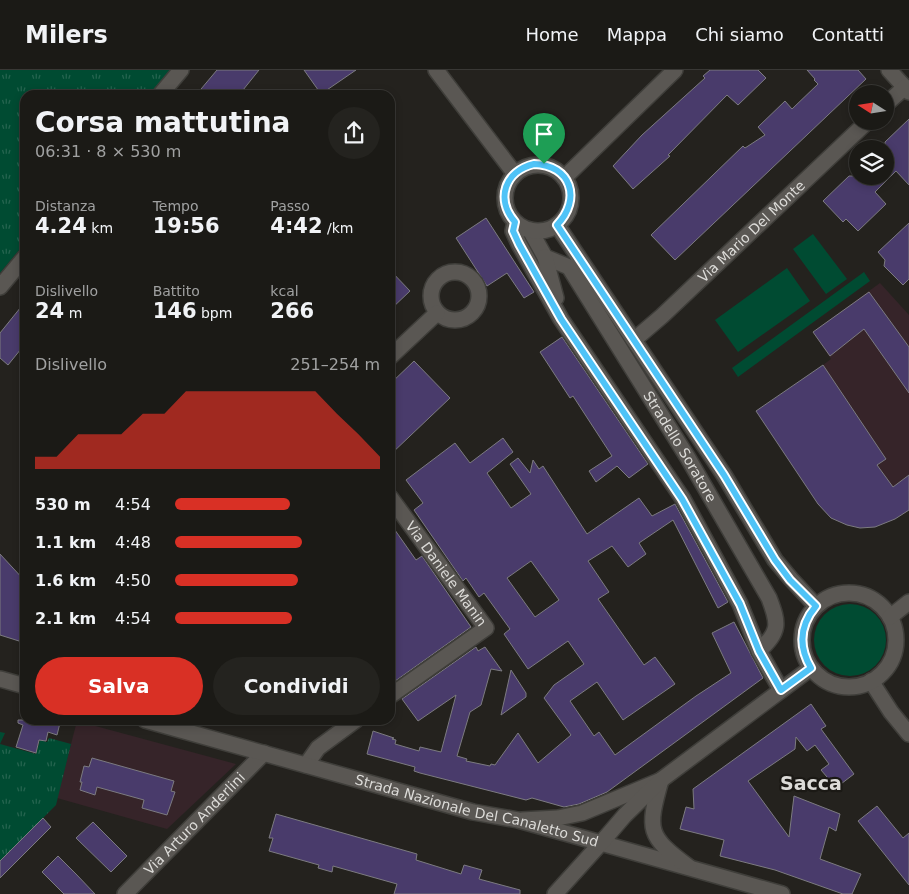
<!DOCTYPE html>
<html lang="it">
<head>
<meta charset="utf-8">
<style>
	body { margin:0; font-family:"DejaVu Sans",sans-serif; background:#24231f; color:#f1f3f6; height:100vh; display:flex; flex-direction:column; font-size:19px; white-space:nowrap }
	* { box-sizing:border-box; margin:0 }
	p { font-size:16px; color:#a0a1a1 }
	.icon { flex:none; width:28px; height:28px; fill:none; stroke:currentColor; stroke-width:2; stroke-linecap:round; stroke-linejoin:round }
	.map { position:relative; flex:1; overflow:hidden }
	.sheet { position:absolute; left:20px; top:20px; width:375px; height:635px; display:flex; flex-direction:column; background:#1b1a16; border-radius:15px; box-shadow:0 2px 8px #0003,0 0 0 1px #393835 }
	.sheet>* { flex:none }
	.needle { width:32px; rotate:282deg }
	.fabs { position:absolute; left:849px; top:15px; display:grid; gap:10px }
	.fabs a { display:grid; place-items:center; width:45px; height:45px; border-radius:50%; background:#1b1a16; box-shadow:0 2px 8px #0003,0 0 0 1px #393835; font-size:25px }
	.pin { position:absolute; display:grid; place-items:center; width:42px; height:42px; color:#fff; margin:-51px -21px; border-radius:50% 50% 50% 0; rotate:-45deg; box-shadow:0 0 5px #0007 }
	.pin .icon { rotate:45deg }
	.round { display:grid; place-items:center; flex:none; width:52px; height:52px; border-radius:26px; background:#24231f }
	.head { display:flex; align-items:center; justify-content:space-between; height:85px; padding:0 15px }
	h1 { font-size:28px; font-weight:700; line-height:38px }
	.metrics { display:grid; grid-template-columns:repeat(3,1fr); gap:8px; height:85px; padding:5px 15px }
	.metrics div { display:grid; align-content:center }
	.metrics b { font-size:21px; font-weight:700 }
	.metrics small { font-size:14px; font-weight:400 }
	.metrics p { font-size:14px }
	.chart { height:140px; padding:10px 15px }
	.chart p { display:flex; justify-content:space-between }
	.chart svg { width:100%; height:90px; margin-top:5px; fill:#d93025; opacity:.7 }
	.button { display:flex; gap:10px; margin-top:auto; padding:10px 15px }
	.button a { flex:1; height:58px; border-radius:30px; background:#d93025; color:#fff; font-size:20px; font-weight:700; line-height:58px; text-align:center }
	.button a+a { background:#24231f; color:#f1f3f6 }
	ul { padding:0 15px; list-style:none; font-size:16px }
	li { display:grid; grid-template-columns:80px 60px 1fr; align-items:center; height:38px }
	li i { height:12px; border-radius:6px; background:#d93025 }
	header { display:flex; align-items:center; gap:30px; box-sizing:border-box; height:70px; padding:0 25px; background:#1b1a16; border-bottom:1px solid #393835 }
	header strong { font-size:24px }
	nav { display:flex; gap:28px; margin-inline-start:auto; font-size:18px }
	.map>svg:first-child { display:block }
	.education { fill:#362429 }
	.grass { fill:#004b32 }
	.park { fill:url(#park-tufts) }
	.building { fill:#493b6b; stroke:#7c7b80; fill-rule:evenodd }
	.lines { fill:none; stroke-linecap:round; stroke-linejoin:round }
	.minor-casing { stroke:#3f3e3a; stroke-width:18 }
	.tertiary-casing { stroke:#3f3e3a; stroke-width:18 }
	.secondary-casing { stroke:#3f3e3a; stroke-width:18 }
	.minor { stroke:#5a5753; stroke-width:15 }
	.tertiary { stroke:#5a5753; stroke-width:15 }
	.secondary { stroke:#5a5753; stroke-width:15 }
	.route-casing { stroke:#fff; stroke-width:10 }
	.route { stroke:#4fc3f7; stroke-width:6 }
	.labels { text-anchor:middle; stroke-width:4.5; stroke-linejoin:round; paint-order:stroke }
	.street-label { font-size:14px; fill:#dcdbd8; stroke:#1b1915 }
	.district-label { font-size:19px; font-weight:bold; fill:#dcdbd8; stroke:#1b1915 }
</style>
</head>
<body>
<header>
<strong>Milers</strong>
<nav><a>Home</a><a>Mappa</a><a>Chi siamo</a><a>Contatti</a></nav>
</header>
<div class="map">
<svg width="909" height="824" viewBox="0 0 909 824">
	<defs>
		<pattern id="park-tufts" width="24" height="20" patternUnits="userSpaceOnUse" patternTransform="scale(1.25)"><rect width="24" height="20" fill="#004b32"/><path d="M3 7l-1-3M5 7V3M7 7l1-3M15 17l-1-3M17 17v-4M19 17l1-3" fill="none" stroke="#25644f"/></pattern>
	</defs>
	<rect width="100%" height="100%" fill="#24221e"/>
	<!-- education -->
	<g class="education">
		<polygon points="880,213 909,245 909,440 877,395 886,389 823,295 831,289 813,262"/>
		<polygon points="77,651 236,694 167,759 57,728"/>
	</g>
	<!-- grass -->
	<g class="grass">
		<polygon points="813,164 847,209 826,224 793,179"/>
		<polygon points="787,198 810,231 738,282 715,250"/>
		<polygon points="864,202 870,211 738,307 732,298"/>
		<circle cx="850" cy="570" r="36"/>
	</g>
	<!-- park -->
	<g class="park">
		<polygon points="0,0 171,0 150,25 25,25 25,173 0,203"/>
		<polygon points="0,662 5,663 0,674 36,684 40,670 47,672 49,668 71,674 56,735 0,791"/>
	</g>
	<!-- building -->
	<g class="building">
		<polygon points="217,0 259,0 239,25 196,25"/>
		<polygon points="304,0 356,0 321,24"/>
		<polygon points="710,0 758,0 766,8 738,35 727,25 668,85 670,86 633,119 613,96 642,65 705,8 703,6"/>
		<polygon points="807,0 858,0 866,9 675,190 651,165 743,76 745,78 765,65 758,57 785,31 792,39 818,14 814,10 815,9"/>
		<polygon points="909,49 909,115 896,101 875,122 886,134 858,161 846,149 843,152 823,131 849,106 885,106 885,72"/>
		<polygon points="486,148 534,222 524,228 507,203 487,216 456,168"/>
		<polygon points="909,153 909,209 903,215 884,196 885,190 878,182"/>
		<polygon points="390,200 410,221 390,240"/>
		<polygon points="869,222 909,277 909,323 864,259 830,286 813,262"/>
		<polygon points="25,232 25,274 8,295 0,288 0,263"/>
		<polygon points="562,267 648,394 629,408 617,396 596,412 589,401 612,386 573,326 570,328 540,282"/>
		<polygon points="414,291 450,328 390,385 390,314"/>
		<polygon points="823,295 886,389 877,395 893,417 909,405 909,440 895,449 875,457 860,458 847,455 831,448 818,434 756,341"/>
		<path d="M 503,368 L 513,382 L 487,403 L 511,438 L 531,424 L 510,394 L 518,388 L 530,403 L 533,390 L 539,399 L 543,396 L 587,464 L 639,428 L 652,446 L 675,434 L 728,532 L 718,538 L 673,450 L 639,473 L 646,484 L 628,497 L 612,476 L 588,491 L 609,522 L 598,529 L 644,595 L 655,587 L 675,614 L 623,650 L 597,612 L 570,631 L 594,666 L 599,662 L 615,685 L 696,626 L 731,603 L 712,563 L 734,552 L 763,608 L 607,722 L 579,734 L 564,737 L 532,728 L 526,730 L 420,703 L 414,701 L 415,697 L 367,684 L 373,661 L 394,668 L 392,669 L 396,670 L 395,674 L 419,681 L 420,677 L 441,682 L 456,625 L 418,651 L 402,629 L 476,577 L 478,581 L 485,577 L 502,601 L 491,599 L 481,635 L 470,642 L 457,686 L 467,689 L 466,691 L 490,696 L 491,694 L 495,695 L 518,663 L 538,693 L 571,665 L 544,628 L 554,615 L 584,594 L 568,571 L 528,599 L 504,564 L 510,559 L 484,523 L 479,527 L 466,508 L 463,511 L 414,440 L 423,433 L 406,410 L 455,373 L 470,393 ZM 531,491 L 559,530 L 535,547 L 507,508 Z"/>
		<polygon points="390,453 416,490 422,486 471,557 391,614"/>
		<polygon points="0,484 25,511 25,566 19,571 0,565"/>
		<polygon points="511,600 526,623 526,627 501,645"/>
		<polygon points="811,634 826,656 821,659 854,704 833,720 824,708 827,707 821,700 829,694 815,675 807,681 796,667 795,679 748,711 789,767 794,726 840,744 836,761 829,757 820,789 861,804 852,824 843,824 775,800 720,786 724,770 680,759 686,737 694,739 693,719"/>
		<polygon points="18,650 52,650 60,653 57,665 48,662 46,671 39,670 36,683 16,677 23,655 18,653"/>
		<polygon points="92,688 174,711 171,721 175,722 167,745 142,738 144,730 97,717 95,725 80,720 82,712 80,712 84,696 89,697"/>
		<polygon points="877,736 903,768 909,763 909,815 858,751"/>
		<polygon points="276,744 417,784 416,790 461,804 464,795 482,800 479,809 520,820 520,824 394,824 397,814 333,796 332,802 318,798 319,795 269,781 273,768 269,768"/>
		<polygon points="43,748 51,757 0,808 0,791"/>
		<polygon points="93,752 127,786 111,802 76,768"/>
		<polygon points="58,786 76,804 95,824 64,824 42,802"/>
	</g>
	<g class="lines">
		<defs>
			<g id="minor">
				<polyline points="889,0 909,22"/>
				<polyline points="160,25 181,0"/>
				<polyline points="885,35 905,17"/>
				<polyline points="564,108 675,0"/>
				<polyline points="515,152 513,161 519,174 561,249 683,429 740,534 759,581 781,620"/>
				<path id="s1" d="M 530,160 L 545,187 L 569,197 L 688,388 L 769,528 C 779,554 780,561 759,581"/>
				<polyline points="545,187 556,228"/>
				<circle cx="455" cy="226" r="24"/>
				<polyline points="0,217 25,187"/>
				<path id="s2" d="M 634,270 L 662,246 L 868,51"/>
				<polyline points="390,287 437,243"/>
				<path id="s3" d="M 390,427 L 486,558 L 390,626"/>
				<polyline points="306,695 318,678 356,650"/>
				<polyline points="601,773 782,824"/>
				<path id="s4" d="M 125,824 L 264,683"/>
			</g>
			<g id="tertiary">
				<polyline points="436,0 515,104"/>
				<circle cx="538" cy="128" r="33"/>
				<polyline points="557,155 724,405 775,490 791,509 816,536"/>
				<polyline points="871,611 891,642 909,664"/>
				<path d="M 661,710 C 647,760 647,766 689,797"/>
				<polyline points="522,750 558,748 582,743 659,711"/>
				<polyline points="555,824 601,773"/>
			</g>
			<g id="secondary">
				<circle cx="849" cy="570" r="47"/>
				<polyline points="890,547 909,532"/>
				<polyline points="0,609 25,616"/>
				<path id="s5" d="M 145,650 L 473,742 L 518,750 L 601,773 L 625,745 L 661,710 L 811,598"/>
			</g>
		</defs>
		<!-- minor casing -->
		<use href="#minor" class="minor-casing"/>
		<!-- tertiary casing -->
		<use href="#tertiary" class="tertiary-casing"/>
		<!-- secondary casing -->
		<use href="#secondary" class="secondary-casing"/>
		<!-- minor -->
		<use href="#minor" class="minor"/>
		<!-- tertiary -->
		<use href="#tertiary" class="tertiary"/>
		<!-- secondary -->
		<use href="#secondary" class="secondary"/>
	</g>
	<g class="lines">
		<defs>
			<path id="route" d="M 534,94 C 571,95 582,129 557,155 L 724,405 L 775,490 L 790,510 L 816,536 C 800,555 798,576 811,598 L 781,620 L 759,581 L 740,534 L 682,429 L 561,249 L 519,174 L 513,161 L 515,152 C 495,129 505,101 534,94 Z"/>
		</defs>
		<!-- route casing -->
		<use href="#route" class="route-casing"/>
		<!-- route -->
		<use href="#route" class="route"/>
	</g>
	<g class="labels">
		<!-- street labels -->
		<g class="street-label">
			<text dy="5" stroke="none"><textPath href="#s2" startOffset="160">Via Mario Del Monte</textPath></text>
			<text dy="5" stroke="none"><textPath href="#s1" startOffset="268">Stradello Soratore</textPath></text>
			<text dy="5" stroke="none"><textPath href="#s3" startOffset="95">Via Daniele Manin</textPath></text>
			<text dy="5" stroke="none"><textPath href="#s5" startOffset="344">Strada Nazionale Del Canaletto Sud</textPath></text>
			<text dy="5" stroke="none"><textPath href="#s4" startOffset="99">Via Arturo Anderlini</textPath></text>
		</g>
		<!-- district labels -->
		<g class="district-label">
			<text x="811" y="720">Sacca</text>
		</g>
	</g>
</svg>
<div class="fabs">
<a><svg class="needle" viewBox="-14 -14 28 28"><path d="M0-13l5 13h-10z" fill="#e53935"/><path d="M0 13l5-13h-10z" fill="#a0a1a1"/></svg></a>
<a><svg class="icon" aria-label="layers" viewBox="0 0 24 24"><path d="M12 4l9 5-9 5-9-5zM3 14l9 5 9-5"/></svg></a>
</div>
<div class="pin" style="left:544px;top:94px;background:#1e9e55"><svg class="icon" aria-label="arrive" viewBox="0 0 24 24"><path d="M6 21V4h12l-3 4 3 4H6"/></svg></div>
<section class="sheet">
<div class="head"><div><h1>Corsa mattutina</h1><p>06:31 · 8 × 530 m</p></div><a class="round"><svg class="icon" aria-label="share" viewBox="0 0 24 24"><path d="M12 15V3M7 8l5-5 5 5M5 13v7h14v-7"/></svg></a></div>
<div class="metrics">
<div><p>Distanza</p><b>4.24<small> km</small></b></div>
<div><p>Tempo</p><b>19:56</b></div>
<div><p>Passo</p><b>4:42<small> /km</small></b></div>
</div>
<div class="metrics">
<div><p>Dislivello</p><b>24<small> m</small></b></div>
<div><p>Battito</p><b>146<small> bpm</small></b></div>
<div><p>kcal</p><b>266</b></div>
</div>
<div class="chart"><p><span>Dislivello</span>251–254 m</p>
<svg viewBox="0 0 160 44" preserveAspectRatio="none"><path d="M0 44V38L10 38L20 27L30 27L40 27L50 17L60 17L70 6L80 6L90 6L100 6L110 6L120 6L130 6L140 17L150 27L160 38V44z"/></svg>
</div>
<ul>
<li><b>530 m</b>4:54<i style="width:56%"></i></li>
<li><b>1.1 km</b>4:48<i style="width:62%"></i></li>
<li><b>1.6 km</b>4:50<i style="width:60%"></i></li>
<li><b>2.1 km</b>4:54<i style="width:57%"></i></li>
</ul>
<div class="button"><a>Salva</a><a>Condividi</a></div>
</section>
</div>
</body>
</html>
